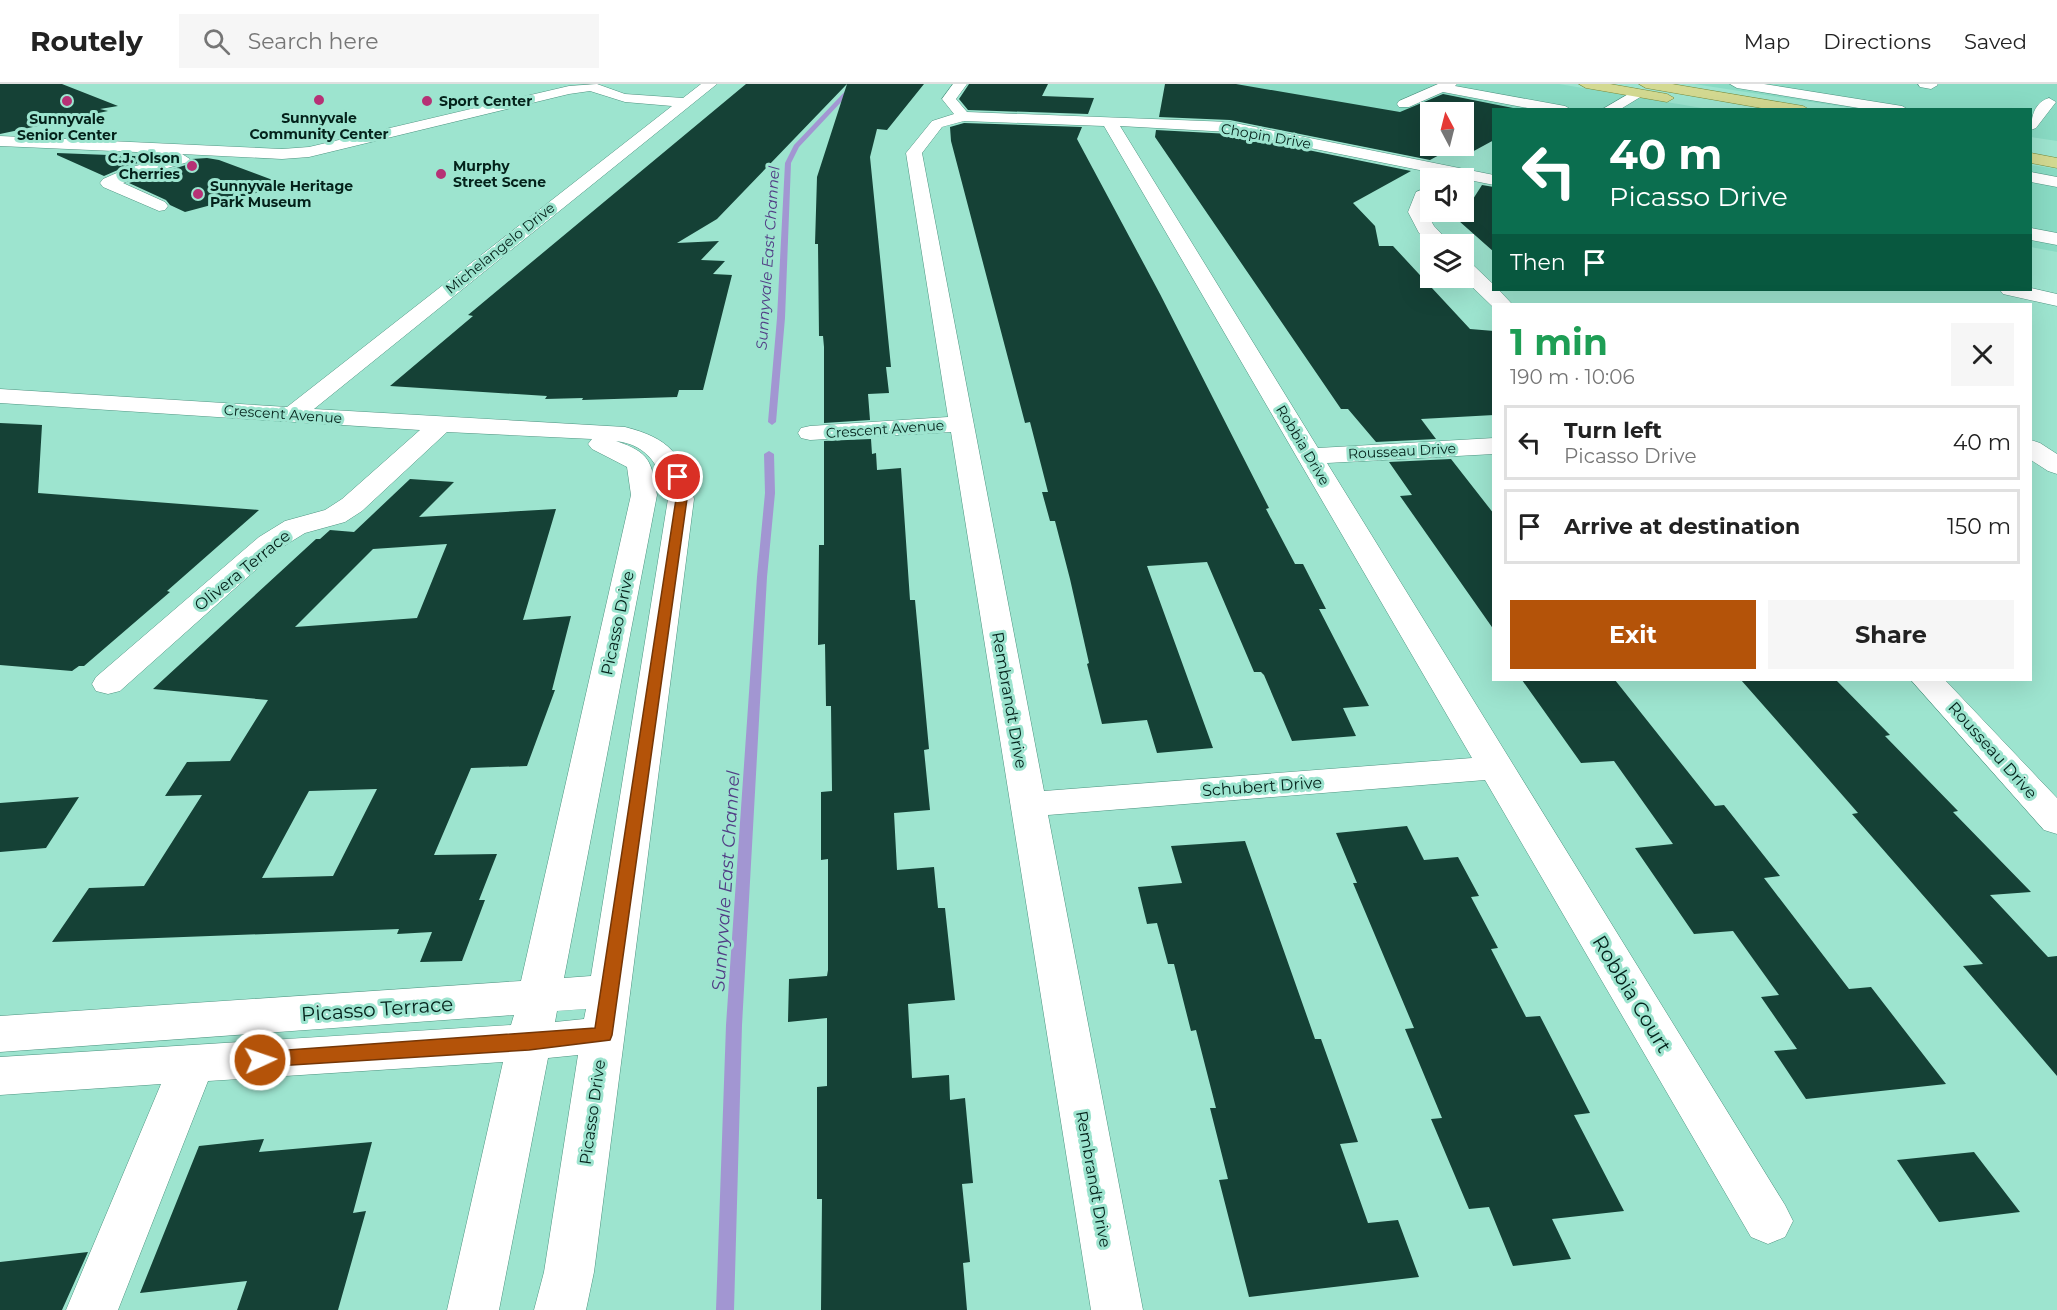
<!DOCTYPE html>
<html lang="en">
<head>
<meta charset="utf-8">
<style>
  body { margin:0; font-family:Montserrat,sans-serif; background:#f6f6f6; color:#222; height:100vh; display:flex; flex-direction:column; font-size:22px; white-space:nowrap }
  * { box-sizing:border-box; margin:0 }
  p { font-size:20px; color:#767676 }
  .icon { flex:none; width:33px; height:33px; fill:none; stroke:currentColor; stroke-width:2; stroke-linecap:round; stroke-linejoin:round }
  .map { position:relative; flex:1; overflow:hidden }
  .sheet { position:absolute; left:1492px; top:219px; width:540px; height:378px; display:flex; flex-direction:column; background:#fff; border-radius:0px; box-shadow:0 6px 24px #0002 }
  .sheet>* { flex:none }
  .top-card { position:absolute; left:1492px; top:24px; width:540px; height:183px; border-radius:0px; box-shadow:0 6px 24px #0002; background:#0b6e4f; color:#fff; overflow:hidden }
  .needle { width:39px; rotate:353deg }
  .buttons { position:absolute; left:1420px; top:18px; display:grid; gap:12px }
  .buttons a { display:grid; place-items:center; width:54px; height:54px; border-radius:0px; background:#fff; box-shadow:0 6px 24px #0002; font-size:30px }
  .pin { position:absolute; display:grid; place-items:center; width:51px; height:51px; color:#fff; margin:-26px; border:3px solid #fff; border-radius:50%; box-shadow:0 2px 6px #0007 }
  .me { position:absolute; width:66px; margin:-33px; rotate:87deg; stroke-linejoin:round; filter:drop-shadow(0 0 4px #0008) }
  .turn { display:flex; align-items:center; gap:21px; height:126px; padding:0 18px; font-size:27px }
  .turn .icon { width:78px; height:78px; stroke-width:2.5 }
  .turn b { display:block; font-size:42px; line-height:51px }
  .then { display:flex; align-items:center; height:57px; padding:0 18px; background:#0003; gap:12px; font-size:22px }
  .round { display:grid; place-items:center; flex:none; width:63px; height:63px; border-radius:0px; background:#f6f6f6 }
  .overview { display:flex; align-items:center; justify-content:space-between; height:102px; padding:0 18px }
  h1 { font-size:36px; font-weight:700; line-height:45px; color:#1e9e55 }
  .primary-button { display:flex; gap:12px; margin-top:auto; padding:12px 18px }
  .primary-button a { flex:1; height:69px; border-radius:0px; background:#b45309; color:#fff; font-size:24px; font-weight:700; line-height:69px; text-align:center }
  .primary-button a+a { background:#f6f6f6; color:#222 }
  ul { padding:0; list-style:none }
  li { display:flex; align-items:center; gap:18px; height:75px; margin:0 12px 9px; padding:0 6px; border:3px solid #e0e0e0; border-radius:0px }
  li div { flex:1 }
  li b { display:block; font-size:22px }
  li em { font-style:normal }
  header { display:flex; align-items:center; gap:36px; box-sizing:border-box; height:84px; padding:0 30px; background:#fff; border-bottom:2px solid #e0e0e0 }
  header strong { font-size:28px }
  nav { display:flex; gap:33px; margin-inline-start:auto; font-size:21px }
  .search { width:420px; height:54px; background:#f6f6f6; display:flex; align-items:center; gap:15px; box-sizing:border-box; padding:0 21px; border-radius:0px; color:#767676; font-size:22px }
  .map>svg:first-child { display:block }
</style>
</head>
<body>
<header>
<strong>Routely</strong>
<div class="search"><svg class="icon" aria-label="search" viewBox="0 0 24 24"><circle cx="10" cy="10" r="6"/><path d="M15 15l6 6"/></svg>Search here</div>
<nav><a>Map</a><a>Directions</a><a>Saved</a></nav>
</header>
<div class="map">
<svg width="2057" height="1226" viewBox="0 0 2057 1226">
  <rect width="100%" height="100%" fill="#9de4cf"/>
  <path fill="#89dbc4" d="M1200,0H1559L1708,25L1494,26V58L1464,52V28H1431V45Z
    M1694,0H2057V57L2031,53V26L1857,25Z
    M2031,81L2057,85V168L2031,163Z"/>
  <g fill="none" stroke-linecap="round" stroke-linejoin="round">
    <path fill="#a296d2" fill-rule="evenodd" d="M852,0H858L799,63L791,79L785,234L776,338L772,341L768,338L777,234L785,79L794,61Z
      M769,367L774,370L775,409L767,493L742,941L734,1226H716L726,941L757,493L765,409L764,370Z"/>
  </g>
  <path fill="#154136" fill-rule="evenodd" d="M0,0H62L118,22L100,25L108,27L0,50Z
    M746,0H847L717,135L677,159L719,157L701,176L725,177L713,190L732,191L703,306H679L677,313L582,316L583,314L545,315L547,312L390,302L473,232L468,231Z
    M847,0H924L887,46L877,45L870,73L891,283H886L889,309L868,310L870,336L824,339V263L823,252H819L818,160H815L817,93Z
    M969,0H1048L1042,12L1094,14L1088,30L968,26L959,15Z
    M1165,0H1236L1400,28L1443,10L1523,26H1494V56L1472,68L1474,51L1464,57V28H1431V62H1456L1430,76L1230,36L1159,33Z
    M964,39L1082,43L1077,55L1160,210L1269,424L1266,425L1295,480H1303L1326,525H1319L1369,622L1343,624L1356,652L1292,657L1264,591L1261,588H1254L1207,478L1147,482L1213,664L1157,669L1147,636L1102,640L1087,580L1089,579L1070,495L1055,437H1050L1042,408H1048L1030,338L1025,339L951,57L950,43Z
    M1156,46L1230,50L1411,87L1353,119L1375,142L1379,162H1393L1470,245L1494,247V331L1421,335L1436,355L1376,358L1348,325H1341L1155,53Z
    M57,69L160,73L127,82L104,92L57,71Z
    M207,74L219,76L286,101L185,128L170,121L166,116L129,99L189,80L192,75Z
    M1482,101L1494,103V168L1459,137Z
    M0,339L42,341L38,409L259,426L167,507L170,508L84,582H79L72,587L0,581Z
    M871,355L872,370L876,369L877,386L901,384L910,516H915L929,665L924,666L930,726L894,729L897,786L934,783L938,824H945L955,916L908,920L912,994L949,991L950,1016L965,1014L973,1099L962,1100L970,1178L963,1179L967,1226H821L822,1115H817V1003L827,1002V934L788,938L789,895L827,892L828,886V775L821,776V708L832,707L831,622H826L825,560L818,561L819,461H824V357Z
    M1451,375L1494,430V546L1400,412L1412,411L1389,378Z
    M410,395L454,398L419,433L556,425L523,536L571,532L552,606H555L527,682L471,684L434,771L497,770L479,816H485L462,877L420,878L432,848L397,850L399,845L52,858L89,804L144,802L202,711L165,712L187,678L230,677L268,616L153,605L316,455H320L330,446L354,448ZM447,460L417,534L295,543L373,465ZM377,705L333,792L262,794L309,707Z
    M1522,596H1615L1715,722L1724,721L1780,792L1764,794L1849,905L1871,903L1946,1000L1806,1015L1774,967L1797,965L1761,913L1779,911L1733,847L1694,850L1635,764L1673,760L1614,677L1581,679Z
    M1741,596H1836L1890,651L1885,652L1958,727L1953,728L2031,808L1990,811L2048,873L2057,872V992L1963,882L1983,880L1852,730L1858,729L1837,705Z
    M79,713L46,764L0,768V719Z
    M1407,742L1424,776L1458,773L1479,812L1471,813L1498,864L1491,865L1526,933L1540,932L1590,1029L1574,1031L1624,1127L1552,1135L1571,1175L1513,1182L1489,1123L1469,1125L1431,1035L1442,1034L1405,945L1414,944L1353,799H1357L1336,749Z
    M1245,757L1315,955H1321L1358,1058L1340,1060L1368,1139L1398,1136L1419,1193L1249,1213L1219,1096L1228,1095L1210,1024H1216L1196,946L1191,947L1174,880H1168L1157,839L1147,840L1138,803L1182,799L1171,762Z
    M264,1055L259,1068L372,1058L353,1129L366,1127L338,1226H237L247,1197L140,1209L199,1062Z
    M1974,1068L2020,1128L1939,1138L1897,1076Z
    M88,1168L62,1226H0V1178Z"/>
  <g fill="none" stroke-linecap="round" stroke-linejoin="round">
    <g stroke="#4e9481" stroke-width="1">
      <path id="minor" d="M597,0L625,10L683,14L701,0H717L314,325L625,343C669,354 684,371 694,415L594,1188L586,1226H534L544,1188L578,971L548,974L499,1226H447L503,978L208,997L118,1226H66L161,1000L0,1011V973L511,941L514,931L0,968V932L521,897L631,411L627,383L592,365L588,360L592,355L447,348L362,427L345,438L305,449L279,465L120,607L108,610L96,607L92,600L96,593L259,453L285,437L325,426L342,415L420,346L0,319V305L287,323L672,22L625,18L590,7L569,10L309,73L282,75L182,70L190,75L188,78L140,92L123,99L165,118L168,122L165,126L159,127L103,103L100,99L103,95L128,84L182,70L0,62V52L282,65L309,63L569,2ZM616,357C650,361 661,385 668,415L591,892L564,894L657,411C651,377 651,369 616,357ZM586,925L584,935L555,938L557,927Z
        M953,0H967L956,15L967,28L1230,38L1494,91V101L1230,48L1120,42L1318,364L1494,354V370L1327,379L1785,1121L1793,1137L1785,1153L1768,1160L1751,1153L1485,696L1048,731L1143,1226H1091L951,348L810,356L801,354L798,349L801,344L810,342L948,333L906,69L932,37L954,30L942,15ZM964,37L1104,42L1472,674L1044,707L922,69L942,43Z
        M1438,0H1457L1455,2L1565,22L1572,26H1538L1443,8L1409,23H1399L1397,20L1399,17Z
        M1730,0H1764L1902,22L1909,26H1871L1737,4Z
        M1918,0H1937L1938,1L1931,5L1920,3Z
        M1637,5L1644,9L1642,12L1619,26H1601Z
        M2049,14L2056,18L2036,44L2031,46C2031,32 2035,18 2049,14Z
        M2031,88L2057,93V103L2031,98Z
        M1431,102V114L1426,128L1434,142L1451,160H1432L1419,149L1408,128L1416,108Z
        M2031,144L2057,149V161L2031,156Z
        M1464,177L1471,179L1494,201V206H1499L1512,220H1494V224L1463,194Z
        M2031,204L2057,210V222L2003,210L2000,206Z
        M2031,356L2040,359L2057,370V390L2048,387L2031,376Z
        M1911,596H1945L2057,714V750L2044,746Z"/>
    </g>
    <g stroke="#788938" stroke-width="1">
      <path id="major" d="M1579,0H1610L1667,10L1674,14L1667,18L1586,4Z
        M1639,0H1672L1803,22L1810,26H1773L1646,4Z
        M2031,69L2057,74V84L2031,79Z"/>
    </g>
    <use href="#minor" fill="#fff" fill-rule="evenodd"/>
    <use href="#major" fill="#d3d991" fill-rule="evenodd"/>
  </g>
  <path fill="#b45309" stroke="#753606" stroke-width="1.5" d="M678,390L684,393L687,415L612,951L610,956L529,966L260,983L253,981L250,976L253,970L260,968L595,944L676,415L673,393Z"/>
  <g fill="#b63175" stroke="#9de4cf" stroke-width="2">
    <circle cx="319" cy="16" r="6"/>
    <circle cx="67" cy="17" r="6"/>
    <circle cx="427" cy="17" r="6"/>
    <circle cx="192" cy="82" r="6"/>
    <circle cx="441" cy="90" r="6"/>
    <circle cx="198" cy="110" r="6"/>
  </g>
  <g text-anchor="middle" stroke-width="6" stroke-linejoin="round" paint-order="stroke">
    <g font-size="14" font-weight="bold" fill="#04221b" stroke="#9de4cf" text-anchor="start">
      <text x="439" y="22">Sport Center</text>
      <text x="319" y="39" text-anchor="middle">Sunnyvale<tspan x="319" dy="16">Community Center</tspan></text>
      <text x="67" y="40" text-anchor="middle">Sunnyvale<tspan x="67" dy="16">Senior Center</tspan></text>
      <text x="180" y="79" text-anchor="end">C.J. Olson<tspan x="180" dy="16">Cherries</tspan></text>
      <text x="453" y="87">Murphy<tspan x="453" dy="16">Street Scene</tspan></text>
      <text x="210" y="107">Sunnyvale Heritage<tspan x="210" dy="16">Park Museum</tspan></text>
    </g>
    <g font-size="14" fill="#04221b" stroke="#9de4cf">
      <text transform="translate(1266 52) rotate(10)" y="5">Chopin Drive</text>
      <text transform="translate(500 164) rotate(-39)" y="5">Michelangelo Drive</text>
      <text transform="translate(283 330) rotate(4)" y="5">Crescent Avenue</text>
      <text transform="translate(885 345) rotate(-4)" y="5">Crescent Avenue</text>
      <text transform="translate(1303 361) rotate(59)" y="5">Robbia Drive</text>
      <text transform="translate(1402 367) rotate(-3)" y="5">Rousseau Drive</text>
    </g>
    <g font-size="15" font-style="italic" fill="#513c85" stroke="#9de4cf">
      <text transform="translate(768 174) rotate(-86)" y="5">Sunnyvale East Channel</text>
    </g>
    <g font-size="16" fill="#04221b" stroke="#9de4cf">
      <text transform="translate(242 486) rotate(-39)" y="6">Olivera Terrace</text>
      <text transform="translate(617 539) rotate(-78)" y="6">Picasso Drive</text>
      <text transform="translate(1010 616) rotate(80)" y="6">Rembrandt Drive</text>
      <text transform="translate(1993 666) rotate(48)" y="6">Rousseau Drive</text>
      <text transform="translate(1262 702) rotate(-4)" y="6">Schubert Drive</text>
      <text transform="translate(592 1028) rotate(-82)" y="6">Picasso Drive</text>
      <text transform="translate(1094 1095) rotate(80)" y="6">Rembrandt Drive</text>
    </g>
    <g font-size="18" font-style="italic" fill="#513c85" stroke="#9de4cf">
      <text transform="translate(726 797) rotate(-86)" y="6">Sunnyvale East Channel</text>
    </g>
    <g font-size="20" fill="#04221b" stroke="#9de4cf">
      <text transform="translate(1632 910) rotate(59)" y="7">Robbia Court</text>
      <text transform="translate(377 925) rotate(-4)" y="7">Picasso Terrace</text>
    </g>
  </g>
</svg>
<div class="buttons">
<a><svg class="needle" viewBox="-14 -14 28 28"><path d="M0-13l5 13h-10z" fill="#e53935"/><path d="M0 13l5-13h-10z" fill="#767676"/></svg></a>
<a><svg class="icon" aria-label="sound" viewBox="0 0 24 24"><path d="M4 9h4l5-4v14l-5-4H4zM17 9q2 3 0 6"/></svg></a>
<a><svg class="icon" aria-label="layers" viewBox="0 0 24 24"><path d="M12 4l9 5-9 5-9-5zM3 14l9 5 9-5"/></svg></a>
</div>
<div class="pin" style="left:678px;top:393px;background:#d93025"><svg class="icon" aria-label="arrive" viewBox="0 0 24 24"><path d="M6 21V4h12l-3 4 3 4H6"/></svg></div>
<svg class="me" style="left:260px;top:976px" viewBox="-20 -20 40 40"><circle r="17" fill="#b45309" stroke="#fff" stroke-width="3"/><path d="M0-11L8 9 0 5-8 9z" fill="#fff"/></svg>
<div class="top-card">
<div class="turn"><svg class="icon" aria-label="left" viewBox="0 0 24 24"><path d="M17 20v-9H6M10 6l-5 5 5 5"/></svg><div><b>40 m</b>Picasso Drive</div></div>
<div class="then">Then<svg class="icon" aria-label="arrive" viewBox="0 0 24 24"><path d="M6 21V4h12l-3 4 3 4H6"/></svg></div>
</div>
<section class="sheet">
<div class="overview"><div><h1>1 min</h1><p>190 m · 10:06</p></div><a class="round"><svg class="icon" aria-label="close" viewBox="0 0 24 24"><path d="M6 6l12 12M18 6L6 18"/></svg></a></div>
<ul>
<li><svg class="icon" aria-label="left" viewBox="0 0 24 24"><path d="M17 20v-9H6M10 6l-5 5 5 5"/></svg><div><b>Turn left</b><p>Picasso Drive</p></div><em>40 m</em></li>
<li><svg class="icon" aria-label="arrive" viewBox="0 0 24 24"><path d="M6 21V4h12l-3 4 3 4H6"/></svg><div><b>Arrive at destination</b></div><em>150 m</em></li>
</ul>
<div class="primary-button"><a>Exit</a><a>Share</a></div>
</section>
</div>
</body>
</html>
